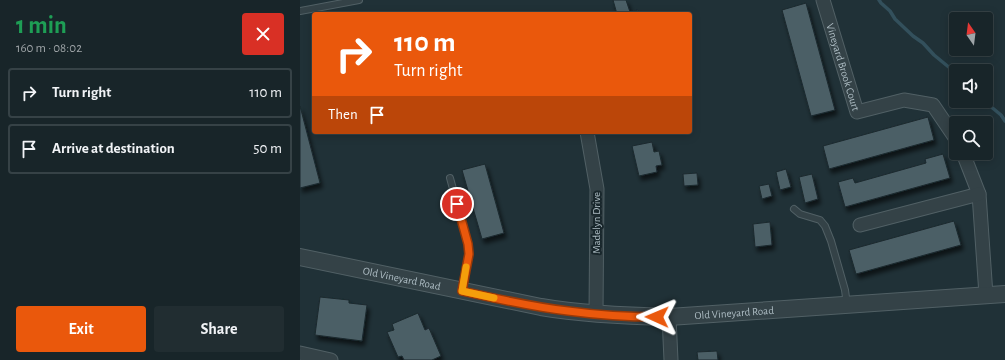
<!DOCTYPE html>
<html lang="en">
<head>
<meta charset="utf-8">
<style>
  body { margin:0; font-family:"Alegreya Sans",sans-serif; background:#212d31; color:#f1f3f6; height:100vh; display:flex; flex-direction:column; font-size:15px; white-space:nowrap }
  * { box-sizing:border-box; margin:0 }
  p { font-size:13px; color:#9fa5a8 }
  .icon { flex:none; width:22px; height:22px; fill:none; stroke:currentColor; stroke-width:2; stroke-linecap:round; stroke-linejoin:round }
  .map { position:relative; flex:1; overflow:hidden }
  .side { display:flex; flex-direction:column; background:#182529; width:300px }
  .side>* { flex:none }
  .banner { position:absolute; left:12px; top:12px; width:380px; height:122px; border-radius:4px; box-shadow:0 2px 10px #0003,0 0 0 1px #364246; background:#ea580c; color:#fff; overflow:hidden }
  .needle { width:26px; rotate:346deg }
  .controls { position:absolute; left:649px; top:12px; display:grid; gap:8px }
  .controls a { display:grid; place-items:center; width:44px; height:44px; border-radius:4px; background:#182529; box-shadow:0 2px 10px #0003,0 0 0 1px #364246; font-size:20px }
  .pin { position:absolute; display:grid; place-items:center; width:34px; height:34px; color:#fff; margin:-17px; border:2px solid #fff; border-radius:50%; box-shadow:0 1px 4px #0007 }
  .me { position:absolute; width:44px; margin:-22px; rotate:271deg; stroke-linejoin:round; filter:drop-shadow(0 0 3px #0008) }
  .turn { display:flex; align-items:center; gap:14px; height:84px; padding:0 16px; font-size:18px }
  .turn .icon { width:52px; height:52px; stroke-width:2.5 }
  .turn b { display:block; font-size:28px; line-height:34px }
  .then { display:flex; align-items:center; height:38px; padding:0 16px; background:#0003; gap:8px; font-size:15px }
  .round { display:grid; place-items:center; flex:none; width:42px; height:42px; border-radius:4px; background:#212d31 }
  .head { display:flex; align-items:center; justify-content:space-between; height:68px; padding:0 16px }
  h1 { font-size:24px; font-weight:700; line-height:30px; color:#1e9e55 }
  .primary-button { display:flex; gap:8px; margin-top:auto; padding:8px 16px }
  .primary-button a { flex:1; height:46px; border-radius:4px; background:#ea580c; color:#fff; font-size:16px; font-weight:700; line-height:46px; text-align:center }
  .primary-button a+a { background:#212d31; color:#f1f3f6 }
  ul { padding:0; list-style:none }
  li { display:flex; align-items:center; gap:12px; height:50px; margin:0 8px 6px; padding:0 8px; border:2px solid #364246; border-radius:4px }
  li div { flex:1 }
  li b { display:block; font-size:15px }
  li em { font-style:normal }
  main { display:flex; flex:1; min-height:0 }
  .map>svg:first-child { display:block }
</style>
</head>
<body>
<main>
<section class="side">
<div class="head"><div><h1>1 min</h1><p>160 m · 08:02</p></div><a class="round" style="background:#d93025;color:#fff"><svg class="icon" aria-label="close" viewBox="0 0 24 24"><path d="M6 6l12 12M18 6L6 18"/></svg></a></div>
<ul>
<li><svg class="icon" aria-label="right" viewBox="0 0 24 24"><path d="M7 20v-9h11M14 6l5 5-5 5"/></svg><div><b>Turn right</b></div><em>110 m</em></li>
<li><svg class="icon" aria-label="arrive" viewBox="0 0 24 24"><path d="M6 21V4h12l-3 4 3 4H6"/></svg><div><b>Arrive at destination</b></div><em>50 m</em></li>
</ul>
<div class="primary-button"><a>Exit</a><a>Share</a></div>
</section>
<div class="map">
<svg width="705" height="360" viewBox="0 0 705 360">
  <defs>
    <filter id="shadow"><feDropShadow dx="2.5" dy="4.5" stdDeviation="2" flood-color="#0009"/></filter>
  </defs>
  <rect width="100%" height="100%" fill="#203137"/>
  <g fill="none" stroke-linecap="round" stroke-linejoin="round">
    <path stroke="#33505c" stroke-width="3.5" d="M579,0L581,3L590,11L595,19L613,36L623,43L634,55L656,73
      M684,101L701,115L705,121"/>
  </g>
  <path fill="#4b5e66" stroke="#1b292e" filter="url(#shadow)" d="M313,0H326L330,12L338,10L339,14H317Z
    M506,3L535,110L511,116L482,10Z
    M0,106L20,183L0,188Z
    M628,117L634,140L529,169L523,146Z
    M352,142L354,152L359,151L362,165L356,166L357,172L339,176L332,146Z
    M643,154L650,178L545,207L538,182L553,178L555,183L626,163L625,159Z
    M185,164L204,233L182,239L162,170Z
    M486,169L491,187L480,190L476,172Z
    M397,173L398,185L384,186L383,174Z
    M512,174L518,199L505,203L499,177Z
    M469,184L472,196L462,199L459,186Z
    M654,221L661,245L556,274L549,250Z
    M470,222L472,245L455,247L453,224Z
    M20,297L49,300V303L67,305L62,341L15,335Z
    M118,313L125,330L129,328L141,356L132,360H104L102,356L98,357L87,332L94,330L92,324Z
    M417,351L418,360H398L397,352Z"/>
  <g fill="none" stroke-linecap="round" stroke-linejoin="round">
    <g stroke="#516065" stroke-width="8">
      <path id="service" d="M0,11L59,0
        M150,178L168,244L169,254L162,290
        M494,209L500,214L520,220L525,226L531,241L545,290L547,305"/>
    </g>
    <g stroke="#516065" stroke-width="15">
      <g id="minor">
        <path id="s1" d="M523,0L557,112L604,100L633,105L656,139"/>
        <path d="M287,132L297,189L296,314"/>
        <path d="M663,153L679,194L686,295"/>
        <path d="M560,225L679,194"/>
        <path d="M369,317L371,360"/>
        <path d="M0,353L31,360"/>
      </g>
    </g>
    <g stroke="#516065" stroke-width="18">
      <g id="tertiary">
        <path id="s2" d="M0,257L241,307C283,314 326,316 369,317L705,294"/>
      </g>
    </g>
    <use href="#service" stroke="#344247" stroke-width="6"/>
    <use href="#minor" stroke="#344247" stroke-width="13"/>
    <use href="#tertiary" stroke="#344247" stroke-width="16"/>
  </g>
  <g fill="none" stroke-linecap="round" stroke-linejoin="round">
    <g stroke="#983908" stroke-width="10">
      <path id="route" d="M157,204L168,244L169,254L162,291C197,299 233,307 268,311C298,315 327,317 357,317"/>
    </g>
    <use href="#route" stroke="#ea580c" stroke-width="7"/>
    <path stroke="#f59e0b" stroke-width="7" d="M166,267L162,291L194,298"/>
  </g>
  <g text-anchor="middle" stroke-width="4" stroke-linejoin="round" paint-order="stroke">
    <g font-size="11" fill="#aebdc4" stroke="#19272c">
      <text dy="4" stroke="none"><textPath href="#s1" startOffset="70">Vineyard Brook Court</textPath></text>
      <text transform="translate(296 223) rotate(-90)" y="4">Madelyn Drive</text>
      <text dy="4" stroke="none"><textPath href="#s2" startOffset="104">Old Vineyard Road</textPath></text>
      <text dy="4" stroke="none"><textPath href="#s2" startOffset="440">Old Vineyard Road</textPath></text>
    </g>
  </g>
</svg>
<div class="controls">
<a><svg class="needle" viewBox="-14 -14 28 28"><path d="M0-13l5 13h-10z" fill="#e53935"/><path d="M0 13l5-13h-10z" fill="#9fa5a8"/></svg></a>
<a><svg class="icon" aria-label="sound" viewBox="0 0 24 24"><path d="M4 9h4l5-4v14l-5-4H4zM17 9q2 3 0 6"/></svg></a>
<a><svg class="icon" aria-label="search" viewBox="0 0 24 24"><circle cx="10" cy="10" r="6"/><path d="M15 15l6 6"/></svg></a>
</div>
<div class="pin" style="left:157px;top:204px;background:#d93025"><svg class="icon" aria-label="arrive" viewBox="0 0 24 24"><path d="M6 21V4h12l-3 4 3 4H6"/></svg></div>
<svg class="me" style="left:357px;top:317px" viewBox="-20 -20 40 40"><path d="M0-17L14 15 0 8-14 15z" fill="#ea580c" stroke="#fff" stroke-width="4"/></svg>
<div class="banner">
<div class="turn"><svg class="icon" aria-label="right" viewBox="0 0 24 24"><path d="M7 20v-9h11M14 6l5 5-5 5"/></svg><div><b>110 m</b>Turn right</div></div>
<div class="then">Then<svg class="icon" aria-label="arrive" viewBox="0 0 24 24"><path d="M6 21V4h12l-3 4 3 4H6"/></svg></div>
</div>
</div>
</main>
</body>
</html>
